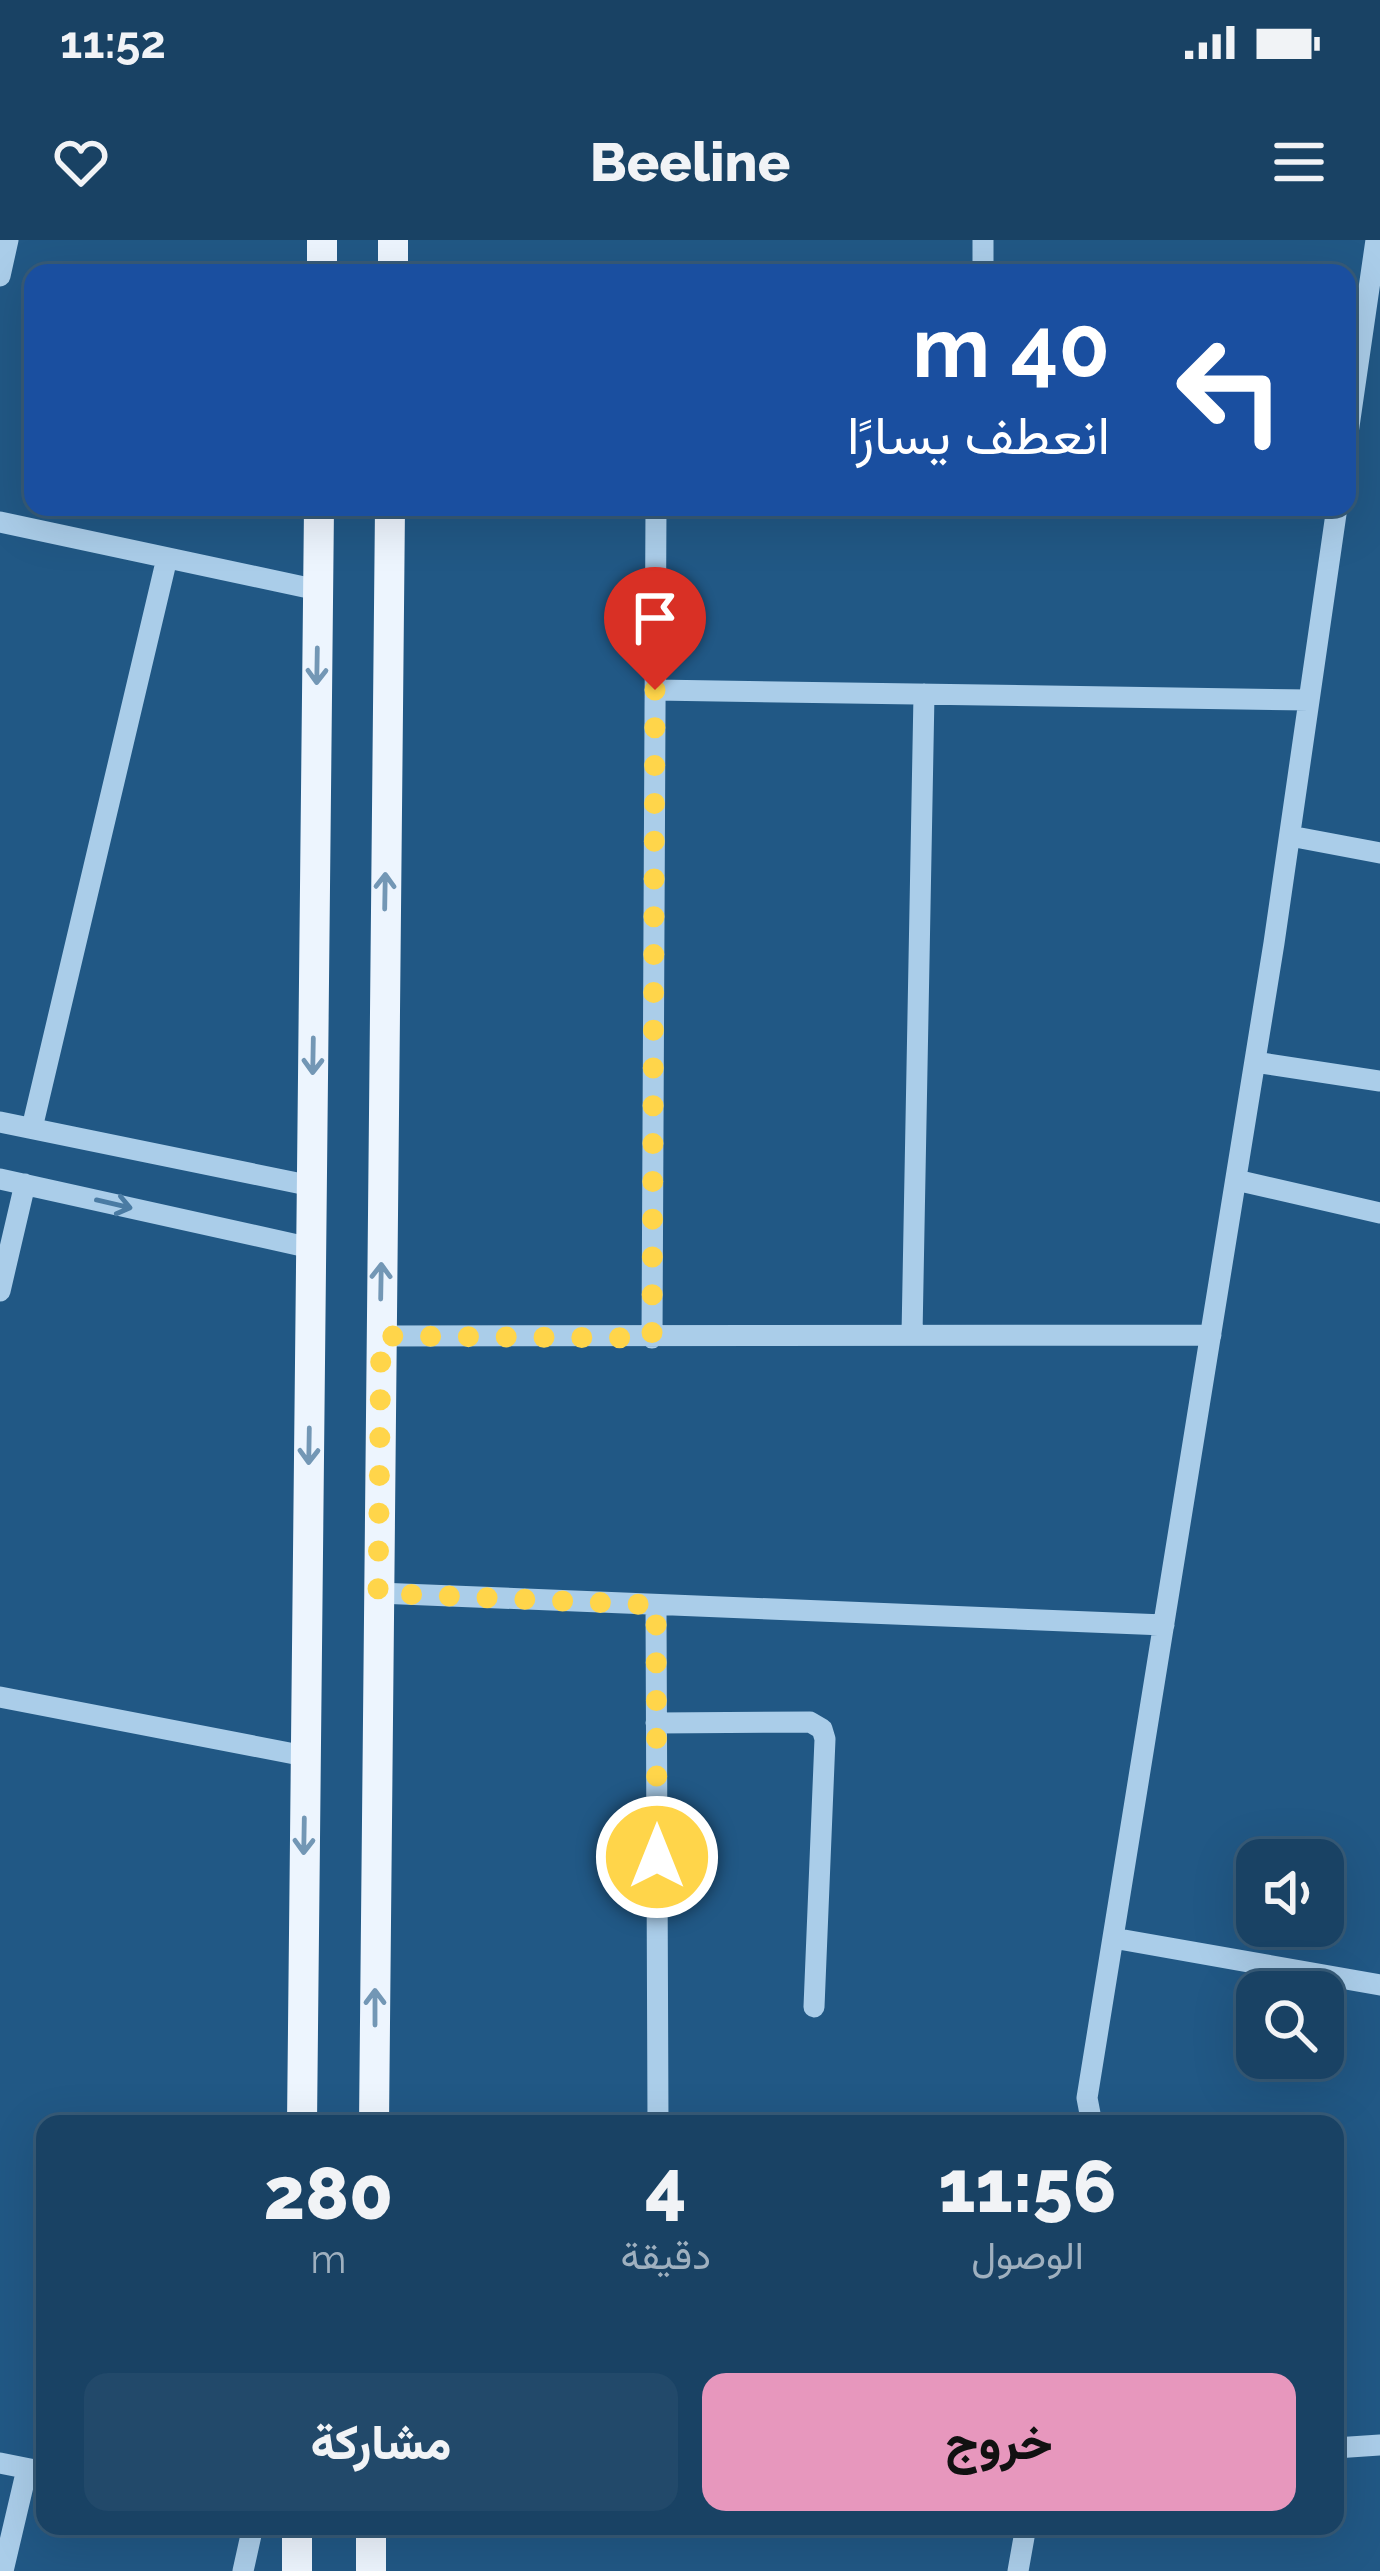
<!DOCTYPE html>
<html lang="ar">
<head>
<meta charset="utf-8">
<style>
  body { margin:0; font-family:Raleway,Vazirmatn,sans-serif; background:#22496a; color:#f1f3f6; direction:rtl; height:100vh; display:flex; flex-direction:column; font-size:45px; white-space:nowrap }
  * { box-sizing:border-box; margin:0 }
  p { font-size:39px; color:#9fb0bf }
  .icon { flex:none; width:66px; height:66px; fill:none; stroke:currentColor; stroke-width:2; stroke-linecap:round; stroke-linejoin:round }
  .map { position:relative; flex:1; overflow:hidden; direction:ltr }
  .panel { position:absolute; left:36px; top:1875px; width:1308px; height:420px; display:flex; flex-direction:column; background:#194264; border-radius:24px; box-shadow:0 12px 48px #0002,0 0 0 3px #375b78; direction:rtl }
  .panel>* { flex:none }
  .guide { position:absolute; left:24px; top:24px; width:1332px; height:252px; border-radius:24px; box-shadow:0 12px 48px #0002,0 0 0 3px #375b78; direction:rtl; background:#1a4fa0; color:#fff; overflow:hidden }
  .controls { position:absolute; left:1236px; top:1599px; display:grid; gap:24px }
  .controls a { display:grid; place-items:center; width:108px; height:108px; border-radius:24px; background:#194264; box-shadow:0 12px 48px #0002,0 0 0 3px #375b78; font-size:60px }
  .pin { position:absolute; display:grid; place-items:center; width:102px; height:102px; color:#fff; margin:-123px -51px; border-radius:50% 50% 50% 0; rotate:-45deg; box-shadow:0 0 12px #0007 }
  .pin .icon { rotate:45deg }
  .me { position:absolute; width:132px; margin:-66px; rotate:0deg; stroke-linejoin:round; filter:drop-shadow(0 0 9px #0008) }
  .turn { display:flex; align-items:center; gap:42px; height:252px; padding:0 48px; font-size:54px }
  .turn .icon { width:156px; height:156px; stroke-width:2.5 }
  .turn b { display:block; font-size:84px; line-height:102px }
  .eta { display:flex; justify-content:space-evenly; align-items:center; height:204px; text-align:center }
  .eta b { font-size:72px; font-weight:800; line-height:84px }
  .button { display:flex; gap:24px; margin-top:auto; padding:24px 48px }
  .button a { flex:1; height:138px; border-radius:24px; background:#e797bd; color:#111; font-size:48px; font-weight:800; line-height:138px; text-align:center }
  .button a+a { background:#22496a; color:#f1f3f6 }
  .status { display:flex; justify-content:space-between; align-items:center; height:84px; padding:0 60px; background:#194264; direction:ltr }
  .status svg { height:33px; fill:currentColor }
  header { display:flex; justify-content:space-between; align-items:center; height:156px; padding:0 48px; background:#194264; font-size:54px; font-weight:800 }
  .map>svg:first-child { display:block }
</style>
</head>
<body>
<div class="status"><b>11:52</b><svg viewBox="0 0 49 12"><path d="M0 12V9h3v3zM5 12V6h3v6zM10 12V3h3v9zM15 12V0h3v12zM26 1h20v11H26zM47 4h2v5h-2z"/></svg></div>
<header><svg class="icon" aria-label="menu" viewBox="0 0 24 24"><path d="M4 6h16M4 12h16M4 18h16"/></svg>Beeline<svg class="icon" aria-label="heart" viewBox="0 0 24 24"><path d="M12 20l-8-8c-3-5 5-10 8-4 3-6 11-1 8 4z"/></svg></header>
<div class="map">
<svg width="1380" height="2331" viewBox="0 0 1380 2331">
  <rect width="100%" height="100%" fill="#215885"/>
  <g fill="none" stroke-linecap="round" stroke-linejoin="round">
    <path stroke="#aacde9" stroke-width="21" d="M983,33V0
      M0,36L8,0
      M1347,200L1376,0
      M0,282L318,350
      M655,450L1309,460
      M1290,596L1380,613
      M1255,822L1380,841
      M0,882L312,946
      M32,888L167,318
      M0,939L311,1008
      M1236,940L1380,973
      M0,1051L25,944
      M912,1095L924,454
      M381,1096L1211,1095
      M652,1098L656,267
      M378,1353L1164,1385
      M656,1365L658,1884
      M0,1457L305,1516
      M656,1483L810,1482L822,1489L825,1499L814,1767
      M1113,1698L1380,1745
      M1092,1884L1087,1858L1274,703L1337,267
      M1335,2208L1380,2205
      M0,2223L45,2232
      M3,2331L27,2229
      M243,2331L253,2286
      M1018,2331L1026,2286"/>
    <path stroke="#edf5fe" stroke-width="30" d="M322,33V0
      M393,33V0
      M302,1884L319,267
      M374,1884L390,267
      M297,2331V2286
      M371,2331V2286"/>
  </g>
  <defs><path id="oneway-shaft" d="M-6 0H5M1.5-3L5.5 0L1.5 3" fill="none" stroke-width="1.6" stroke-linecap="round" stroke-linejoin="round" transform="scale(3)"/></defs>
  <g stroke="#7397b5">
    <use href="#oneway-shaft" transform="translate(317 426) rotate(91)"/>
    <use href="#oneway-shaft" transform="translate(385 651) rotate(-89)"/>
    <use href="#oneway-shaft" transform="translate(313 816) rotate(91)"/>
    <use href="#oneway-shaft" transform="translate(381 1041) rotate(-89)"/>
    <use href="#oneway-shaft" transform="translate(309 1206) rotate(91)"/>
    <use href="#oneway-shaft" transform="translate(304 1596) rotate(91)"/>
    <use href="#oneway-shaft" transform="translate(375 1767) rotate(-90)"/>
  </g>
  <use stroke="#4a7ba3" href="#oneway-shaft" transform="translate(114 964) rotate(13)"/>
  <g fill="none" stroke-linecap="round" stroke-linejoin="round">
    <path stroke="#ffd54a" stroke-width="21" stroke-dasharray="0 37.8" d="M655,450L652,1098L381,1096L378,1353L656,1365L657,1617"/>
  </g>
</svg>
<div class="controls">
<a><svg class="icon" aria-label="sound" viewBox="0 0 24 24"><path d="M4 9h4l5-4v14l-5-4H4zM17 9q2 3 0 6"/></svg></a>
<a><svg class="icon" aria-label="search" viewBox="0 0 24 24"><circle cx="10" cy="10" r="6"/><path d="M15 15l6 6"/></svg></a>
</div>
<div class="pin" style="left:655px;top:450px;background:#d93025"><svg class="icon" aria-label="arrive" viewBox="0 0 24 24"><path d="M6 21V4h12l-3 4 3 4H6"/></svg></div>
<svg class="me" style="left:657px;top:1617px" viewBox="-20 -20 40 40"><circle r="17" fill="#ffd54a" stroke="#fff" stroke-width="3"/><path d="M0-11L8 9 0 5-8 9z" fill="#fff"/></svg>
<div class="guide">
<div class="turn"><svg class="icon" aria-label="left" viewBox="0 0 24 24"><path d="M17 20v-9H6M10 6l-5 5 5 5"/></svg><div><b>40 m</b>انعطف يسارًا</div></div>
</div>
<section class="panel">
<div class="eta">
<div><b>11:56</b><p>الوصول</p></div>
<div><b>4</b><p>دقيقة</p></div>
<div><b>280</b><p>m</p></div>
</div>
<div class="button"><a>خروج</a><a>مشاركة</a></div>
</section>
</div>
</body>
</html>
